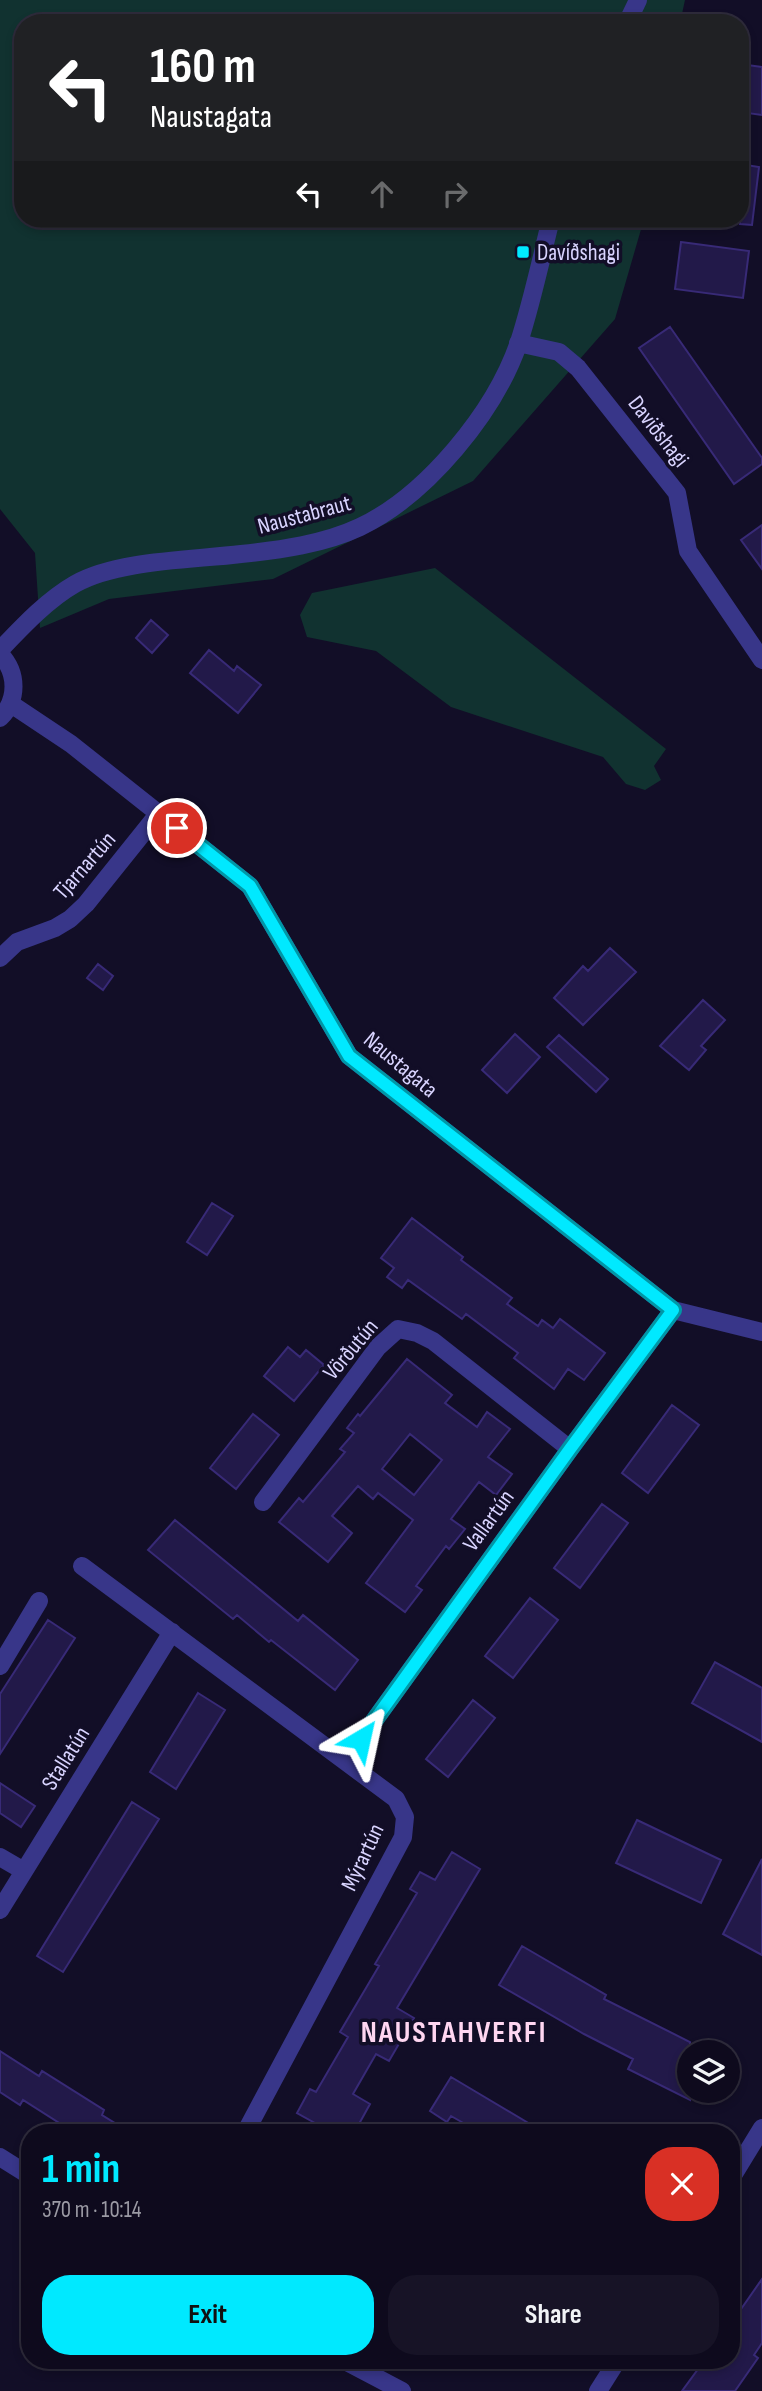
<!DOCTYPE html>
<html lang="en">
<head>
<meta charset="utf-8">
<style>
  body { margin:0; font-family:"Sofia Sans Condensed",sans-serif; background:#171326; color:#f1f3f6; height:100vh; display:flex; flex-direction:column; font-size:26px; white-space:nowrap }
  * { box-sizing:border-box; margin:0 }
  p { font-size:23px; color:#9b9aa4 }
  .icon { flex:none; width:38px; height:38px; fill:none; stroke:currentColor; stroke-width:2; stroke-linecap:round; stroke-linejoin:round }
  .map { position:relative; flex:1; overflow:hidden }
  .details { position:absolute; left:21px; top:2124px; width:719px; height:245px; display:flex; flex-direction:column; background:#0e0a1d; border-radius:28px; box-shadow:0 4px 10px #0003,0 0 0 2px #2e2b3b }
  .details>* { flex:none }
  .banner { position:absolute; left:14px; top:14px; width:735px; height:214px; border-radius:28px; box-shadow:0 4px 10px #0003,0 0 0 2px #2e2b3b; background:#202124; color:#fff; overflow:hidden }
  .tools { position:absolute; left:677px; top:2040px; display:grid; gap:14px }
  .tools a { display:grid; place-items:center; width:63px; height:63px; border-radius:50%; background:#0e0a1d; box-shadow:0 4px 10px #0003,0 0 0 2px #2e2b3b; font-size:35px }
  .pin { position:absolute; display:grid; place-items:center; width:60px; height:60px; color:#fff; margin:-30px; border:4px solid #fff; border-radius:50%; box-shadow:0 2px 7px #0007 }
  .me { position:absolute; width:77px; margin:-38px; rotate:36deg; stroke-linejoin:round; filter:drop-shadow(0 0 5px #0008) }
  .turn { display:flex; align-items:center; gap:24px; height:147px; padding:0 21px; font-size:32px }
  .turn .icon { width:91px; height:91px; stroke-width:2.5 }
  .turn b { display:block; font-size:49px; line-height:60px }
  .lanes { display:flex; align-items:center; height:66px; padding:0 21px; background:#0003; justify-content:center; gap:35px; direction:ltr }
  .lanes .off { opacity:.35 }
  .round { display:grid; place-items:center; flex:none; width:74px; height:74px; border-radius:28px; background:#171326 }
  .summary { display:flex; align-items:center; justify-content:space-between; height:119px; padding:0 21px }
  h1 { font-size:42px; font-weight:700; line-height:52px; color:#00e9ff }
  .primary-button { display:flex; gap:14px; margin-top:auto; padding:14px 21px }
  .primary-button a { flex:1; height:80px; border-radius:28px; background:#00e9ff; color:#111; font-size:28px; font-weight:700; line-height:80px; text-align:center }
  .primary-button a+a { background:#171326; color:#f1f3f6 }
  .map>svg:first-child { display:block }
</style>
</head>
<body>
<div class="map">
<svg width="762" height="2391" viewBox="0 0 762 2391">
  <rect width="100%" height="100%" fill="#120e27"/>
  <path fill="#113230" d="M0,0H685L680,23H23V219H644L615,319L473,481L273,579L109,599L40,628L35,553L0,509Z
    M435,568L666,749L654,766L661,780L645,790L626,784L603,757L451,707L376,651L307,637L300,615L312,593Z"/>
  <path fill="#221949" stroke="#382a77" stroke-width="2" fill-rule="evenodd" d="M740,64L762,67V115L740,112Z
    M740,164L759,167L752,225L740,224Z
    M681,242L749,251L743,298L675,289Z
    M670,327L762,458V464L734,484L639,348Z
    M762,525V569L741,540Z
    M151,620L168,635L152,653L136,638Z
    M209,650L234,671L237,666L261,685L238,713L190,673Z
    M610,948L636,972L583,1025L554,998L583,966L588,971Z
    M98,964L113,976L103,990L87,978Z
    M703,1000L725,1020L701,1046L706,1050L689,1070L660,1046Z
    M515,1034L540,1057L507,1093L482,1070Z
    M559,1035L608,1079L596,1092L547,1047Z
    M212,1203L233,1216L207,1255L187,1242Z
    M412,1218L463,1257L461,1260L512,1298L507,1304L538,1326L542,1320L553,1328L560,1319L605,1353L584,1380L568,1369L554,1389L514,1358L518,1353L466,1314L462,1319L408,1280L402,1288L387,1277L394,1268L381,1258Z
    M288,1347L300,1357L306,1350L324,1365L294,1401L264,1376Z
    M407,1359L452,1395L445,1403L477,1427L487,1412L510,1429L488,1457L512,1474L496,1495L479,1482L451,1519L465,1529L449,1549L446,1546L416,1586L422,1590L405,1612L366,1583L413,1520L378,1493L373,1499L358,1486L332,1516L352,1533L328,1562L279,1522L299,1498L303,1502L345,1452L340,1449L354,1433L347,1428L358,1414L360,1416ZM410,1434L442,1460L414,1495L382,1469Z
    M672,1405L699,1425L648,1493L622,1473Z
    M253,1414L279,1435L236,1489L210,1468Z
    M602,1504L628,1523L580,1588L554,1568Z
    M175,1520L298,1621L303,1615L358,1660L335,1690L271,1640L269,1642L237,1615L233,1619L148,1550Z
    M530,1598L558,1620L513,1678L485,1656Z
    M48,1620L75,1638L0,1754V1694Z
    M715,1662L762,1688V1742L692,1703Z
    M198,1693L225,1710L176,1789L150,1772Z
    M473,1700L495,1718L448,1777L426,1759Z
    M0,1783L35,1806L21,1827L0,1813Z
    M132,1802L159,1819L63,1972L37,1956Z
    M637,1820L721,1860L701,1903L616,1863Z
    M452,1852L480,1869L397,2008L414,2018L389,2061L376,2054L353,2094L370,2104L354,2133L337,2126L333,2133L297,2113L310,2089L316,2092L348,2037L340,2032L379,1966L375,1964L417,1893L410,1889L420,1872L435,1880Z
    M762,1859V1955L723,1934Z
    M522,1946L606,1995L604,1999L690,2042V2100L628,2069L633,2059L584,2034L499,1985Z
    M0,2051L39,2076L42,2071L104,2110L102,2115L131,2133H75L23,2100L20,2105L0,2092Z
    M451,2077L545,2133H481L451,2116L447,2122L430,2111Z
    M762,2279V2343L754,2355L758,2358L735,2391H682L704,2361H732V2322Z"/>
  <g fill="none" stroke-linecap="round" stroke-linejoin="round">
    <path stroke="#383689" stroke-width="18" d="M627,23L638,0
      M518,343L559,352L578,368L677,493L688,551L762,660
      M0,650C22,627 47,600 75,584C117,560 193,560 241,554C280,550 324,544 360,527C427,495 495,412 519,342C532,302 541,259 551,219
      M0,654C18,673 18,700 0,718
      M11,704L71,744L250,886L349,1056L673,1310L762,1332
      M0,958L17,942L55,928L70,919L86,904L159,813
      M263,1502L378,1347L398,1329L417,1333L433,1341L570,1449
      M82,1566L396,1799L405,1817L403,1837L245,2133
      M0,1666L39,1601
      M345,1761L570,1449L673,1310
      M0,1857L24,1871
      M0,1910L172,1632
      M0,2157L30,2176
      M732,2177L762,2128
      M345,2361L402,2391
      M598,2391L617,2361"/>
  </g>
  <g fill="none" stroke-linecap="round" stroke-linejoin="round">
    <g stroke="#0097a6" stroke-width="18">
      <path id="route" d="M177,828L250,886L349,1056L673,1310L570,1449L361,1739"/>
    </g>
    <use href="#route" stroke="#00e9ff" stroke-width="12"/>
  </g>
  <rect fill="#00e9ff" stroke="#120e27" stroke-width="2.5" x="516" y="245" width="14" height="14" rx="3.5"/>
  <g text-anchor="middle" stroke-width="7" stroke-linejoin="round" paint-order="stroke">
    <g font-size="23" fill="#d9d4ff" stroke="#120e27" text-anchor="start">
      <text x="537" y="260">Davíðshagi</text>
    </g>
    <g font-size="23" fill="#d9d4ff" stroke="#120e27">
      <text transform="translate(659 431) rotate(52)" y="8">Daviðshagi</text>
      <text transform="translate(304 514) rotate(-15)" y="8">Naustabraut</text>
      <text transform="translate(84 865) rotate(-49)" y="8">Tjarnartún</text>
      <text transform="translate(401 1064) rotate(40)" y="8">Naustagata</text>
      <text transform="translate(350 1349) rotate(-50)" y="8">Vörðutún</text>
      <text transform="translate(488 1520) rotate(-54)" y="8">Vallartún</text>
      <text transform="translate(65 1758) rotate(-58)" y="8">Stallatún</text>
      <text transform="translate(362 1857) rotate(-65)" y="8">Mýrartún</text>
    </g>
    <g font-size="30" font-weight="bold" letter-spacing="2" fill="#ffd6f1" stroke="#120e27">
      <text x="454" y="2042">NAUSTAHVERFI</text>
    </g>
  </g>
</svg>
<div class="tools">
<a><svg class="icon" aria-label="layers" viewBox="0 0 24 24"><path d="M12 4l9 5-9 5-9-5zM3 14l9 5 9-5"/></svg></a>
</div>
<div class="pin" style="left:177px;top:828px;background:#d93025"><svg class="icon" aria-label="arrive" viewBox="0 0 24 24"><path d="M6 21V4h12l-3 4 3 4H6"/></svg></div>
<svg class="me" style="left:361px;top:1739px" viewBox="-20 -20 40 40"><path d="M0-17L14 15 0 8-14 15z" fill="#00e9ff" stroke="#fff" stroke-width="4"/></svg>
<div class="banner">
<div class="turn"><svg class="icon" aria-label="left" viewBox="0 0 24 24"><path d="M17 20v-9H6M10 6l-5 5 5 5"/></svg><div><b>160 m</b>Naustagata</div></div>
<div class="lanes"><svg class="icon" aria-label="left" viewBox="0 0 24 24"><path d="M17 20v-9H6M10 6l-5 5 5 5"/></svg><svg class="icon off" aria-label="ahead" viewBox="0 0 24 24"><path d="M12 20V5M6 11l6-6 6 6"/></svg><svg class="icon off" aria-label="right" viewBox="0 0 24 24"><path d="M7 20v-9h11M14 6l5 5-5 5"/></svg></div>
</div>
<section class="details">
<div class="summary"><div><h1>1 min</h1><p>370 m · 10:14</p></div><a class="round" style="background:#d93025;color:#fff"><svg class="icon" aria-label="close" viewBox="0 0 24 24"><path d="M6 6l12 12M18 6L6 18"/></svg></a></div>
<div class="primary-button"><a>Exit</a><a>Share</a></div>
</section>
</div>
</body>
</html>
